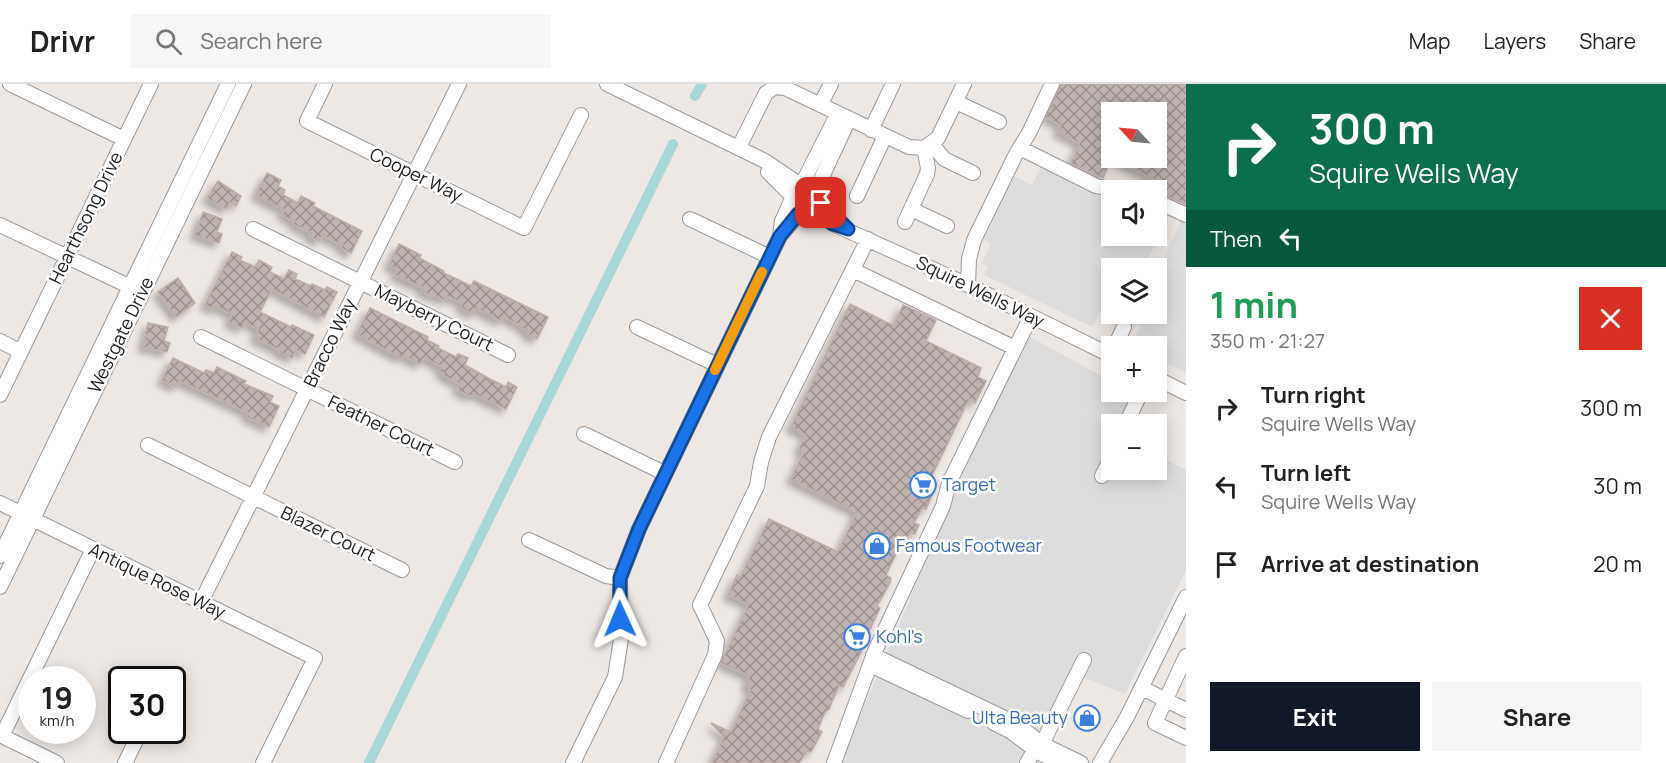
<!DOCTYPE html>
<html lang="en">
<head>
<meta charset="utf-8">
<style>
  body { margin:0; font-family:Manrope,sans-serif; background:#f6f6f6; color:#222; height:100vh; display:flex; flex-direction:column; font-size:22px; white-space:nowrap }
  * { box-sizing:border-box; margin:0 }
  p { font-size:20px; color:#767676 }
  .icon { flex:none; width:33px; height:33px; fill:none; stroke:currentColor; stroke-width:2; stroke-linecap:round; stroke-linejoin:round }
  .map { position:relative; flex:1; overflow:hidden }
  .details { display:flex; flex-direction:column; background:#fff; width:480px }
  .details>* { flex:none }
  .top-card { background:#0b6e4f; color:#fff; overflow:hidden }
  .needle { width:39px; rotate:296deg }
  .tools { position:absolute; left:1101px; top:18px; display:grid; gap:12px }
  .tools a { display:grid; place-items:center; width:66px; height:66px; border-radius:0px; background:#fff; box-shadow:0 3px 15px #0003; font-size:30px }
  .speed { position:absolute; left:18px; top:582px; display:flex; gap:12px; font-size:30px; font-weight:700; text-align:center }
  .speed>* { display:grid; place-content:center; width:78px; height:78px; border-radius:50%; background:#fff; box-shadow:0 3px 15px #0003; line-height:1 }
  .speed small { font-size:15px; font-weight:400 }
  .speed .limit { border:3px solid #111; border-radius:9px; background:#fff; color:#111 }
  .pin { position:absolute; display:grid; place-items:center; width:51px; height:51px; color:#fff; margin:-26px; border-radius:12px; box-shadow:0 3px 9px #0006 }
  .me { position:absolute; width:66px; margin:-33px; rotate:359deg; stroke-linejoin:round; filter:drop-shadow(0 0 4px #0008) }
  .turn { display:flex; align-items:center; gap:21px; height:126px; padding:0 24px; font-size:27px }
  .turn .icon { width:78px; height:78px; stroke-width:2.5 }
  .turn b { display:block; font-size:42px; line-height:51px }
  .then { display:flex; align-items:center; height:57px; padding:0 24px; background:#0003; gap:12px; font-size:22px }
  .round { display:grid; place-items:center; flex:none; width:63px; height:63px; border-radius:0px; background:#f6f6f6 }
  .summary { display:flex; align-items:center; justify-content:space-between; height:102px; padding:0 24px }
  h1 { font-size:36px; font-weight:700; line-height:45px; color:#1e9e55 }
  .action { display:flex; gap:12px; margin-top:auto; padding:12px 24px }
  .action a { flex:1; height:69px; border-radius:0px; background:#111827; color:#fff; font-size:24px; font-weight:700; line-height:69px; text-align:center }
  .action a+a { background:#f6f6f6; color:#222 }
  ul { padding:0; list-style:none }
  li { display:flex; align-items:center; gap:18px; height:78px; padding:0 24px }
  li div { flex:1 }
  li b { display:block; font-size:22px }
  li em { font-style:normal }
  header { display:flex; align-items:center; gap:36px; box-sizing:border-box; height:84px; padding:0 30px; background:#fff; border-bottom:2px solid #e0e0e0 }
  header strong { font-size:28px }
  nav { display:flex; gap:33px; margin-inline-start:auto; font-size:21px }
  .search { width:420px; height:54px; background:#f6f6f6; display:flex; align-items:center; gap:15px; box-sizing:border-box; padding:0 21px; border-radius:0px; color:#767676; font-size:22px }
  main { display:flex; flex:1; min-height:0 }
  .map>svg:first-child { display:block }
</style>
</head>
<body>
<header>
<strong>Drivr</strong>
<div class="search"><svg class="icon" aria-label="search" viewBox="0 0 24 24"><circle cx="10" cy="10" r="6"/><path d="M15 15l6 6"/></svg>Search here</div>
<nav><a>Map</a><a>Layers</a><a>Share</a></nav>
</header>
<main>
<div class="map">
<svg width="1186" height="679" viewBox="0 0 1186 679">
  <defs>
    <pattern id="building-cross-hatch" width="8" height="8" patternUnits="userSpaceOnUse" patternTransform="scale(1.5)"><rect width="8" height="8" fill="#beb3b1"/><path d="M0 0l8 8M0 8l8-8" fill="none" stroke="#9a918f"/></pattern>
    <filter id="shadow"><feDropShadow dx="-5" dy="5" stdDeviation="3" flood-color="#0004"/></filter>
  </defs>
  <rect width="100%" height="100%" fill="#eee8e4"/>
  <path fill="#ddd" d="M1041,83L1100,112L1111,113L1112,152H1156L1157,125L1169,132L1143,184H1112L1111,228L1102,223L1092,243L984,191L988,183L982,179L991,160L984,156L1014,92L1032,101Z
    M1181,137L1186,140V289L1157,275L1156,262H1131L1141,242L1133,238L1136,230H1156L1157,188Z
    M1023,249L1111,297L1112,308H1131L1139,312L1132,340H1112V386H1156L1157,371L1186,386V486L1125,610L1083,593L1039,679H840Z"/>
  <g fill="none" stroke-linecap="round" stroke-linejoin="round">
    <path stroke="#a8d7d7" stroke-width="10" d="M695,12L702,0
      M369,679L673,60"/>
  </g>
  <path fill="url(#building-cross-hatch)" stroke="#beaca8" stroke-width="1.5" fill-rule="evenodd" filter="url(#shadow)" d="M1061,0H1186V121L1158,107L1162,99L1112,74L1103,94L1071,79L1080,59L1058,48L1061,41L1046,33ZM1112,28H1156V74H1112Z
    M267,89L281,96L278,102L285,106L283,111L298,119L301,112L315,119L313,122L362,147L351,169L341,164L343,161L322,151L319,157L309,152L311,149L293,140L295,137L282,131L285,126L256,111Z
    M218,97L241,112L236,122L230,118L226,125L207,114Z
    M203,128L222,135L217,148L222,150L219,159L195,151Z
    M399,160L421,171L419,174L444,187V189L471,202L474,197L548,233L537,255L527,250L528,247L521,243L522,242L503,232L501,237L476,224L474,230L461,224L463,219L447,212L444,216L433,210L432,212L422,207L424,204L395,191L398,186L389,181Z
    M232,168L242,173L240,176L255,183L259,176L272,183L270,188L284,195L289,186L297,190L295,195L311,202L312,200L325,206L327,203L337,208L324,233L272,205L260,228L291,243L292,241L314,251L305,270L296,266L292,274L279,268L280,266L255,254L259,245L245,238L242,244L229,238L233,230L215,222L214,225L205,221Z
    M178,194L195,219L176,233L158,208Z
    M850,220L894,242L903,221L936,236L926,257L981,284L978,293L986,297L975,319L969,315L930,396L937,400L926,425L922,424L914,439L919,441L915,450L910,448L908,453L905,451L886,491L891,494L890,499L877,522L880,524L867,552L869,553L843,603L839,601L829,625L825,628L818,645L822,648L811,668L807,667L799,679H712L724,653L711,639L731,648L751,606L746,601L750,592L721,579L749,520L728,511L737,491L740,494L769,435L838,468L857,428L791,395L804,368L799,365L806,351L791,343Z
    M370,224L428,253L427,256L439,262L438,264L456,273L458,270L468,274L465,281L490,295L506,303L508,298L517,303L506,325L473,309L471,312L457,306L460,300L443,291L444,289L440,287L442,283L424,273L420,280L403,271L401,274L357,250Z
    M148,239L168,243L164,257L170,259L167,268L143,263Z
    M173,274L204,289L206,286L214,289L217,283L246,297L244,300L273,312L270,318L279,322L269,343L247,333L249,329L187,300L179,297L176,303L162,296Z"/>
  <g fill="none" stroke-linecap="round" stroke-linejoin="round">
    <g stroke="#9a9a9a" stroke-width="16">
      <path id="minor" d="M10,0L124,55
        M325,0L307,37L524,144L581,31
        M607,0L765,77L799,100
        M956,18L999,38
        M820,21L831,0
        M871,46L893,0
        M932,60L944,75L973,89
        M739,63L766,9L775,3L785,4L909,63L924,64L938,54L964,0
        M1020,64L1096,102L1115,106
        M768,88L791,111
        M802,100L838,29
        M1125,106H1131
        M815,108L849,35
        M816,111L821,119L840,137
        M857,112L885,52
        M1156,117L1186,131
        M808,124L833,140L968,201L1112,272
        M911,125L947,142
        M690,135L770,173
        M905,138L927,90L928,84L924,64
        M0,141L137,206
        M253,145L508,271
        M780,152L803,125
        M853,186L1015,264
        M968,201L969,175L974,156L1016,70L1029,49L1052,0
        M637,243L717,281
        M201,253L455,378
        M0,257L21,268
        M1115,262L1124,243
        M1156,294L1186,309
        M0,311L151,0
        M1126,340L1141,308
        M584,350L664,389
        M148,361L402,486
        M1102,392L1112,372
        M0,419L315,574L263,679
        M529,456L606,492L620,494
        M0,472L228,0
        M0,503L244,0
        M201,518L459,0
        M873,571L1017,640L1042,660L1081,679
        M1186,572L1155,639L1186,654
        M870,581L968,627
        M1142,604L1186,626
        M994,639L1010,647L1038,668L1059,679
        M57,679L2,652L93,465
        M125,679L141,646
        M573,679L615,593L621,555L620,494L639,445L780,152L782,137L791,117
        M666,679L715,571L717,557L700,521L757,402L761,378L769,353L868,155
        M834,679L875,567L943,422L949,399L1031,232
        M1027,679L1034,666L1042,660L1084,576
        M1100,679L1127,633L1186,513"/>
    </g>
    <use href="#minor" stroke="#fff" stroke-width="14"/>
  </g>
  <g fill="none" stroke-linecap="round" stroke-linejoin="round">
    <g stroke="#114b97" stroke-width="15">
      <path id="route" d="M620,535V494L639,445L780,152L798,130L808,124L833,140L848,145L821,119"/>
    </g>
    <use href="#route" stroke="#1a73e8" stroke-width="10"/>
    <path stroke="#f59e0b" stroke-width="10" d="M715,286L762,188"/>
  </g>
  <defs>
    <g id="supermarket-ring" transform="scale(1.35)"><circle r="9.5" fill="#fff" stroke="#3f7fe0" stroke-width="1.5"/><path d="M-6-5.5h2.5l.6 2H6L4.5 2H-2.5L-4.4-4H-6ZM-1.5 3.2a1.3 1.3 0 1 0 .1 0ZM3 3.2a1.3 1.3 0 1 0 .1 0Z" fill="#3f7fe0"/></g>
    <g id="shop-ring" transform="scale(1.35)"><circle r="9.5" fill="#fff" stroke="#3f7fe0" stroke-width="1.5"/><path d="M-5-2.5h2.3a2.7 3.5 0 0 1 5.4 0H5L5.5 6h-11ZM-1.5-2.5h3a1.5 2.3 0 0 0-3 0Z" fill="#3f7fe0"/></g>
  </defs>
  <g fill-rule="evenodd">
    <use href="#supermarket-ring" x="923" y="401"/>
    <use href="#shop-ring" x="877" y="462"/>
    <use href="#supermarket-ring" x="857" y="553"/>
    <use href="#shop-ring" x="1087" y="634"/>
  </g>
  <g text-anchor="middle" stroke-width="5" stroke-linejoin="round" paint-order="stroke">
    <g font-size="18" fill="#1d1d1d" stroke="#fff">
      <text transform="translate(416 91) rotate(26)" y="6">Cooper Way</text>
      <text transform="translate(86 134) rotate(-64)" y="6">Hearthsong Drive</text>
      <text transform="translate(980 208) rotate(26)" y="6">Squire Wells Way</text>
      <text transform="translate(434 234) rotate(26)" y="6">Mayberry Court</text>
      <text transform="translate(121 251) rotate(-64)" y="6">Westgate Drive</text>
      <text transform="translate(330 259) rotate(-64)" y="6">Bracco Way</text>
      <text transform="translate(381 342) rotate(26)" y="6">Feather Court</text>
      <text transform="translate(328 450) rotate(26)" y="6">Blazer Court</text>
      <text transform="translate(157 497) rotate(26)" y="6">Antique Rose Way</text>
    </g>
    <g font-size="18" fill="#366cbe" stroke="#fff" text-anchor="start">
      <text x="942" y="407">Target</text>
      <text x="896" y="468">Famous Footwear</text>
      <text x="876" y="559">Kohl's</text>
      <text x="1068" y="640" text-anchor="end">Ulta Beauty</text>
    </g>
  </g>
</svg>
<div class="tools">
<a><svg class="needle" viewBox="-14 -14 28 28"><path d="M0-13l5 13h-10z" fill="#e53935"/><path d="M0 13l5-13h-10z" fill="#767676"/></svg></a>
<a><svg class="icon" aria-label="sound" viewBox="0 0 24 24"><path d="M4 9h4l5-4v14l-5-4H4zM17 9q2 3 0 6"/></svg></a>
<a><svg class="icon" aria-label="layers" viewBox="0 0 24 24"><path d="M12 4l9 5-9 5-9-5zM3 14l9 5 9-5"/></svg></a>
<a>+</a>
<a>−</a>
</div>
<div class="speed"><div>19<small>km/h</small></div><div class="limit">30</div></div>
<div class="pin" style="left:821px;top:119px;background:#d93025"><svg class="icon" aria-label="arrive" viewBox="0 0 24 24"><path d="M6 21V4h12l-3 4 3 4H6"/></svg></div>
<svg class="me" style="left:620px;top:535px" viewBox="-20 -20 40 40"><path d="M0-17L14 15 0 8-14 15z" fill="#1a73e8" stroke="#fff" stroke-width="4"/></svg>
</div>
<section class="details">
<div class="top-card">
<div class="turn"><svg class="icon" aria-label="right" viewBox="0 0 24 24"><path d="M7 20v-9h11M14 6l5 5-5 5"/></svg><div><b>300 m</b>Squire Wells Way</div></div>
<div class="then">Then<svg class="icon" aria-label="left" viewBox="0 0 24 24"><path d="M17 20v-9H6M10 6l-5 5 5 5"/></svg></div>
</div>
<div class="summary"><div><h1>1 min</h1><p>350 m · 21:27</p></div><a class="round" style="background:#d93025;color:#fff"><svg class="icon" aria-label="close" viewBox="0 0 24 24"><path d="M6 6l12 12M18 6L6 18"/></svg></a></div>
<ul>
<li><svg class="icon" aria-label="right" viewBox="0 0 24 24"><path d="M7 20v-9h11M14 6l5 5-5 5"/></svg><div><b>Turn right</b><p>Squire Wells Way</p></div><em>300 m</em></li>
<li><svg class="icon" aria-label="left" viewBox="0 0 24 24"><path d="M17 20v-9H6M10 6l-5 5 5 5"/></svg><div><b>Turn left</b><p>Squire Wells Way</p></div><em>30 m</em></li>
<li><svg class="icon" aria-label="arrive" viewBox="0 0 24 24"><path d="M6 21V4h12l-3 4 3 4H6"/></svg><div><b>Arrive at destination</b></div><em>20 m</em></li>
</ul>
<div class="action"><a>Exit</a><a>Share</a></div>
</section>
</main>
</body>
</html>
